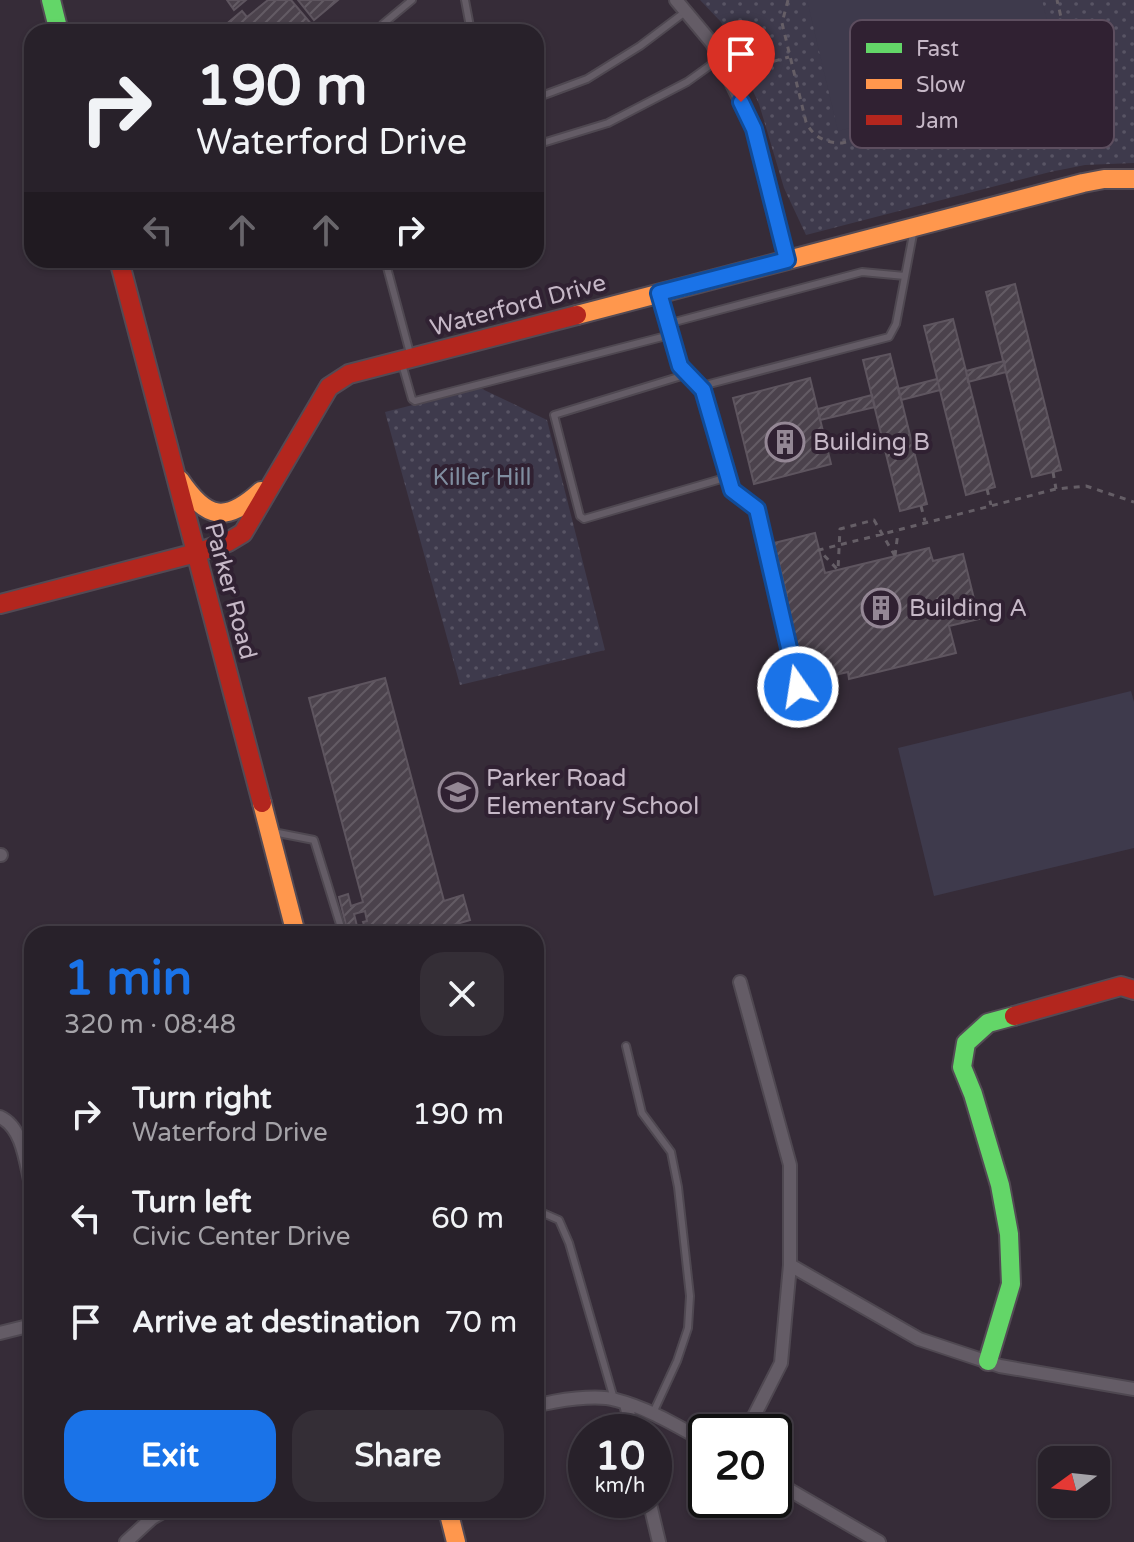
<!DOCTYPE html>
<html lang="en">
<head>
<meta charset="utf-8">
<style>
  body { margin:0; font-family:"Varela Round",sans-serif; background:#342e36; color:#f1f3f6; height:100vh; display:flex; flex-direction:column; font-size:30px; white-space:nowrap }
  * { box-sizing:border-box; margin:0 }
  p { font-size:26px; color:#a5a3a8 }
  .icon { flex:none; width:44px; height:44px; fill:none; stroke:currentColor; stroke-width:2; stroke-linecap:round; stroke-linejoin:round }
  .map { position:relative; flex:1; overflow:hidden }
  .drawer { position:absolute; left:24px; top:926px; width:520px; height:592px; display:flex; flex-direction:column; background:#28212a; border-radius:24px; box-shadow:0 2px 6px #0004,0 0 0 2px #443e47 }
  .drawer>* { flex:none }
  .hud { position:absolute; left:24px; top:24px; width:520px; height:244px; border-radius:24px; box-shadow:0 2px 6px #0004,0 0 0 2px #443e47; background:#28212a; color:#f1f3f6; overflow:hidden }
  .needle { width:52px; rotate:255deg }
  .fabs { position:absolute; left:1038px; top:1446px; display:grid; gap:16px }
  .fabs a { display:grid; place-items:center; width:72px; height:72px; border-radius:16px; background:#28212a; box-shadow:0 2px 6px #0004,0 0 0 2px #443e47; font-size:40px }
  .speed { position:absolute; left:568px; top:1414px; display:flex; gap:16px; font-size:40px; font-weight:700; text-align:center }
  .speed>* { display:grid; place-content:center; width:104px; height:104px; border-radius:50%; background:#28212a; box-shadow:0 2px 6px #0004,0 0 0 2px #443e47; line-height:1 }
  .speed small { font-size:20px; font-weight:400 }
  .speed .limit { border:4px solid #111; border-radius:12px; background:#fff; color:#111 }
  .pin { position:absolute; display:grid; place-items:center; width:68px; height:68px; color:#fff; margin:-82px -34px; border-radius:50% 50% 50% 0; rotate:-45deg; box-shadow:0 0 8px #0007 }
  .pin .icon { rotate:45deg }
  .me { position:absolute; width:88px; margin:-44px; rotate:347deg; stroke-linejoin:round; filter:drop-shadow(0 0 6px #0008) }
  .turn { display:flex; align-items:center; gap:28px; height:168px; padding:0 40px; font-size:36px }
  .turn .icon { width:104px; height:104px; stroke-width:2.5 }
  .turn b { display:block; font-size:56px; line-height:68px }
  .lanes { display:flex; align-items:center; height:76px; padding:0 40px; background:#0003; justify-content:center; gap:40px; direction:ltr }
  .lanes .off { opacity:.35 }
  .round { display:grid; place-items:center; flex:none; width:84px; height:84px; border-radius:24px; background:#342e36 }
  .head { display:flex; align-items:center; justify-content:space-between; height:136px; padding:0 40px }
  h1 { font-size:48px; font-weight:800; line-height:60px; color:#1a73e8 }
  .button { display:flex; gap:16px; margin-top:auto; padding:16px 40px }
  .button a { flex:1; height:92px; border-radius:24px; background:#1a73e8; color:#fff; font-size:32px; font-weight:800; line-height:92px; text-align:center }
  .button a+a { background:#342e36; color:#f1f3f6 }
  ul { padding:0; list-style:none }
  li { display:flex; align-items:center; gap:24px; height:104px; padding:0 40px }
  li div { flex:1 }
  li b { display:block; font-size:30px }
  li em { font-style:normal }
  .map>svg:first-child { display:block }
</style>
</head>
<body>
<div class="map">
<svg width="1134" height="1542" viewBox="0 0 1134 1542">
  <defs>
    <pattern id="park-dots" width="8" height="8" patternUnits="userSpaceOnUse" patternTransform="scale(2)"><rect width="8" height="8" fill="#3e3a4c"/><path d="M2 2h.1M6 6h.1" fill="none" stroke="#585464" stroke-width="1.8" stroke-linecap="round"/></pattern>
    <pattern id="building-hatch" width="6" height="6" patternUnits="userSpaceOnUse" patternTransform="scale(2)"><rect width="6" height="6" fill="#4b424c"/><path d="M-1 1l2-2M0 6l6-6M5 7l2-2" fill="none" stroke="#635b64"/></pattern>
  </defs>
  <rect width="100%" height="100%" fill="#362c38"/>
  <path fill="url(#park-dots)" d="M700,0H1134V163L1085,165L1050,172L806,235L784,188L759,104L721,22Z
    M480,388L547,420L605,650L460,685L385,412Z"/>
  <path fill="#3e3a4c" d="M807,0H1042L1061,78L838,131Z
    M1131,691L1134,702V848L934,896L898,748Z"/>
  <path fill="url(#building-hatch)" stroke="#5e555f" stroke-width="2" d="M227,0H246L234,10Z
    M268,0H291L318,32H227L223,27L242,11L247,17Z
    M298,0H338L314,20Z
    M1015,284L1061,470L1032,477L986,292Z
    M953,319L995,487L966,495L924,326Z
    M890,354L927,504L900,511L863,360Z
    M1004,361L1006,372L968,382L966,371Z
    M810,378L831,464L754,484L733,398Z
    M937,379L940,390L901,400L898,389Z
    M872,395L875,407L820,420L818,409Z
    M815,533L825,573L929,548L933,561L963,554L979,619L949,626L956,653L849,679L848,672L804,682L783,597L787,596L774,543Z
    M385,678L444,901L463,895L470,920L450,926L452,934H367L363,922L367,921L365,911L354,914L358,930L348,933L339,897L348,894L351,906L363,902L309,698Z"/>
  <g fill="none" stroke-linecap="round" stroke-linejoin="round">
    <g stroke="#4f4851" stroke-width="10">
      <path id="lane" d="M465,0L471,32
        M379,32L383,24L412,0
        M536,98L587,79L640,46L685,12
        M536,145L608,123L687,82L719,59
        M385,260L411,357
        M659,296L680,366L703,390L732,490L757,509L798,687
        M667,324L862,272L905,276
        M402,364L412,399L415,401L670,335
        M688,374L554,415L580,516L584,519L728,477
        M698,387L889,337L896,324L914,229
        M273,832L314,840L343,934
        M626,1046L642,1113L671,1152L678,1187L690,1296L688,1328L677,1361L653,1413
        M536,1210L559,1220L569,1243L614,1399"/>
    </g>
    <g stroke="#4f4851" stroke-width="16">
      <path id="street" d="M676,0L712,43L754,129L787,260
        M0,855H1
        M740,982L790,1165V1265L781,1363L746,1432
        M0,1117C24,1128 26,1166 32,1189
        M790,1265L919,1339L1000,1366L1134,1389
        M0,1333L32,1325
        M626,1404L633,1432
        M536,1406C556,1400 597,1394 616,1400C648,1408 677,1426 706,1442
        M774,1481L879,1542
        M649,1500L659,1542
        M126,1542L152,1518L166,1510"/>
    </g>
    <g stroke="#534a54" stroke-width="22">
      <path id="fast" d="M51,0L59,32
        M988,1361L1011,1284L1009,1234L1000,1185L973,1094L962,1067L966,1043L988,1023L1014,1016"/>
    </g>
    <g stroke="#534a54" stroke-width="22">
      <path id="slow" d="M577,315L1083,183L1104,179H1134
        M180,480C207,520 226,523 261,491
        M262,803L296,934
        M448,1510L456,1542"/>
    </g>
    <g stroke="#534a54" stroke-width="22">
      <path id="jam" d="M119,260L262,803
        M0,604L196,553L228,542L243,533L329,387L349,374L577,315
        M1014,1016L1121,986L1134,990"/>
    </g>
    <path stroke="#655e66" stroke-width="3" stroke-dasharray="6 6" stroke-linecap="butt" d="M788,0L782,23L806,122C813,137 826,143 842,143L1067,91L1075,77L1057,0
      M739,71L789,57
      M1053,472L1056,489
      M987,489L991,505
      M921,506L925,521
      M895,556L874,520L840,529L838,570L819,550C846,543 872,537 898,530L1056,489L1086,486L1134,502
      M895,556L898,532"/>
    <use href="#lane" stroke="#645c66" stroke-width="6"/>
    <use href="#street" stroke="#645c66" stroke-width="12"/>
    <use href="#fast" stroke="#63d668" stroke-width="18"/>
    <use href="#slow" stroke="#ff974d" stroke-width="18"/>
    <use href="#jam" stroke="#b3261e" stroke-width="18"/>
  </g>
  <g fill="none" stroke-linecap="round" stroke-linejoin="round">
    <g stroke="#114b97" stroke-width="20">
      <path id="route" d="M741,102L754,129L787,260L659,293L680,366L703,390L732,490L757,509L798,687"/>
    </g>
    <use href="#route" stroke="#1a73e8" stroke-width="14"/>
  </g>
  <defs>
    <g id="building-ring" transform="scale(2)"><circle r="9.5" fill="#302132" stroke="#948795" stroke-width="1.5"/><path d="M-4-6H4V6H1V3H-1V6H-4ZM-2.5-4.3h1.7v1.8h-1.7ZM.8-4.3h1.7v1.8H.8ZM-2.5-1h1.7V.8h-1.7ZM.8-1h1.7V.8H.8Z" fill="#948795"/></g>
    <g id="school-ring" transform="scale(2)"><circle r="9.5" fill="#302132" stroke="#948795" stroke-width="1.5"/><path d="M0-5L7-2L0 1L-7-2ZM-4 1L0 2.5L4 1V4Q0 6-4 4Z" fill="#948795"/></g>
  </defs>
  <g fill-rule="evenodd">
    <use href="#building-ring" x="785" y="442"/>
    <use href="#building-ring" x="881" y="608"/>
    <use href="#school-ring" x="458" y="792"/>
  </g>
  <g text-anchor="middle" stroke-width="8" stroke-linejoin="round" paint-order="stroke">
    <g font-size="24" fill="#c6b8c7" stroke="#302132">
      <text transform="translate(518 305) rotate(-15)" y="8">Waterford Drive</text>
      <text transform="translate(231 591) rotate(75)" y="8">Parker Road</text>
    </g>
    <g font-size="24" fill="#c6b8c7" stroke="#302132" text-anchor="start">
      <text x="813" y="450">Building B</text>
      <text x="909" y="616">Building A</text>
      <text x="486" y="786">Parker Road<tspan x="486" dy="28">Elementary School</tspan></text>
    </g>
    <g font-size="24" fill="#808ea0" stroke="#302132">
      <text x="482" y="485">Killer Hill</text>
    </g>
  </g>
  <rect x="850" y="20" width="264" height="128" rx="12" fill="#302132" stroke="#5d4e5f" stroke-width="2"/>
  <rect x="866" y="43" width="36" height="10" fill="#63d668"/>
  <rect x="866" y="79" width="36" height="10" fill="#ff974d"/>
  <rect x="866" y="115" width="36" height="10" fill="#b3261e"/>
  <g font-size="22" fill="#c6b8c7">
    <text x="916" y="56">Fast</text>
    <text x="916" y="92">Slow</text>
    <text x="916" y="128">Jam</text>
  </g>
</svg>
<div class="fabs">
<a><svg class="needle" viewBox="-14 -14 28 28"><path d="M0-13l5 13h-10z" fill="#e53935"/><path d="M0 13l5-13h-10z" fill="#a5a3a8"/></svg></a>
</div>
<div class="speed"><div>10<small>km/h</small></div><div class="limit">20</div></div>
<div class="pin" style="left:741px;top:102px;background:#d93025"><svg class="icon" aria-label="arrive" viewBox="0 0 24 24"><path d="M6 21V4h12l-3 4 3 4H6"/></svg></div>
<svg class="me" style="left:798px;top:687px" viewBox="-20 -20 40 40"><circle r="17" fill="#1a73e8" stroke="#fff" stroke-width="3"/><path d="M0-11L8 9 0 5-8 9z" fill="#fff"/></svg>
<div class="hud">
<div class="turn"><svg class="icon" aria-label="right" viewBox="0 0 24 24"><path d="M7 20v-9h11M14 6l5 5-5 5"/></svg><div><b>190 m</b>Waterford Drive</div></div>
<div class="lanes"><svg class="icon off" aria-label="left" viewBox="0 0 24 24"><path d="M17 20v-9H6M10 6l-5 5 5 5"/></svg><svg class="icon off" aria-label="ahead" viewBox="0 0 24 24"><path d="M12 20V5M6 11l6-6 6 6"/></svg><svg class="icon off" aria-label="ahead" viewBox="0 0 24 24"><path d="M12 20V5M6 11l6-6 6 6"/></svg><svg class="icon" aria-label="right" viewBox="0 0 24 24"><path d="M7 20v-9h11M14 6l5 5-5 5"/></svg></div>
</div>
<section class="drawer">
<div class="head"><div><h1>1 min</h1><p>320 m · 08:48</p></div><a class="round"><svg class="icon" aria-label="close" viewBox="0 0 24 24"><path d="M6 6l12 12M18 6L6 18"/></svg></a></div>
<ul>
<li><svg class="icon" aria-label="right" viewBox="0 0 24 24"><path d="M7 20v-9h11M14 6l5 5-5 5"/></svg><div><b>Turn right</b><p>Waterford Drive</p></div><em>190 m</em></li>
<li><svg class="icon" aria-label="left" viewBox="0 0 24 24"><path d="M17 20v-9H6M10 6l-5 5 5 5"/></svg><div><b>Turn left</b><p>Civic Center Drive</p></div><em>60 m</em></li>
<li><svg class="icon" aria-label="arrive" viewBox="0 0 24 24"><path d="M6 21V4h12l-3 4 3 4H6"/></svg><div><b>Arrive at destination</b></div><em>70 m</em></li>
</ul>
<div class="button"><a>Exit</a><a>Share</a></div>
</section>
</div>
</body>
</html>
